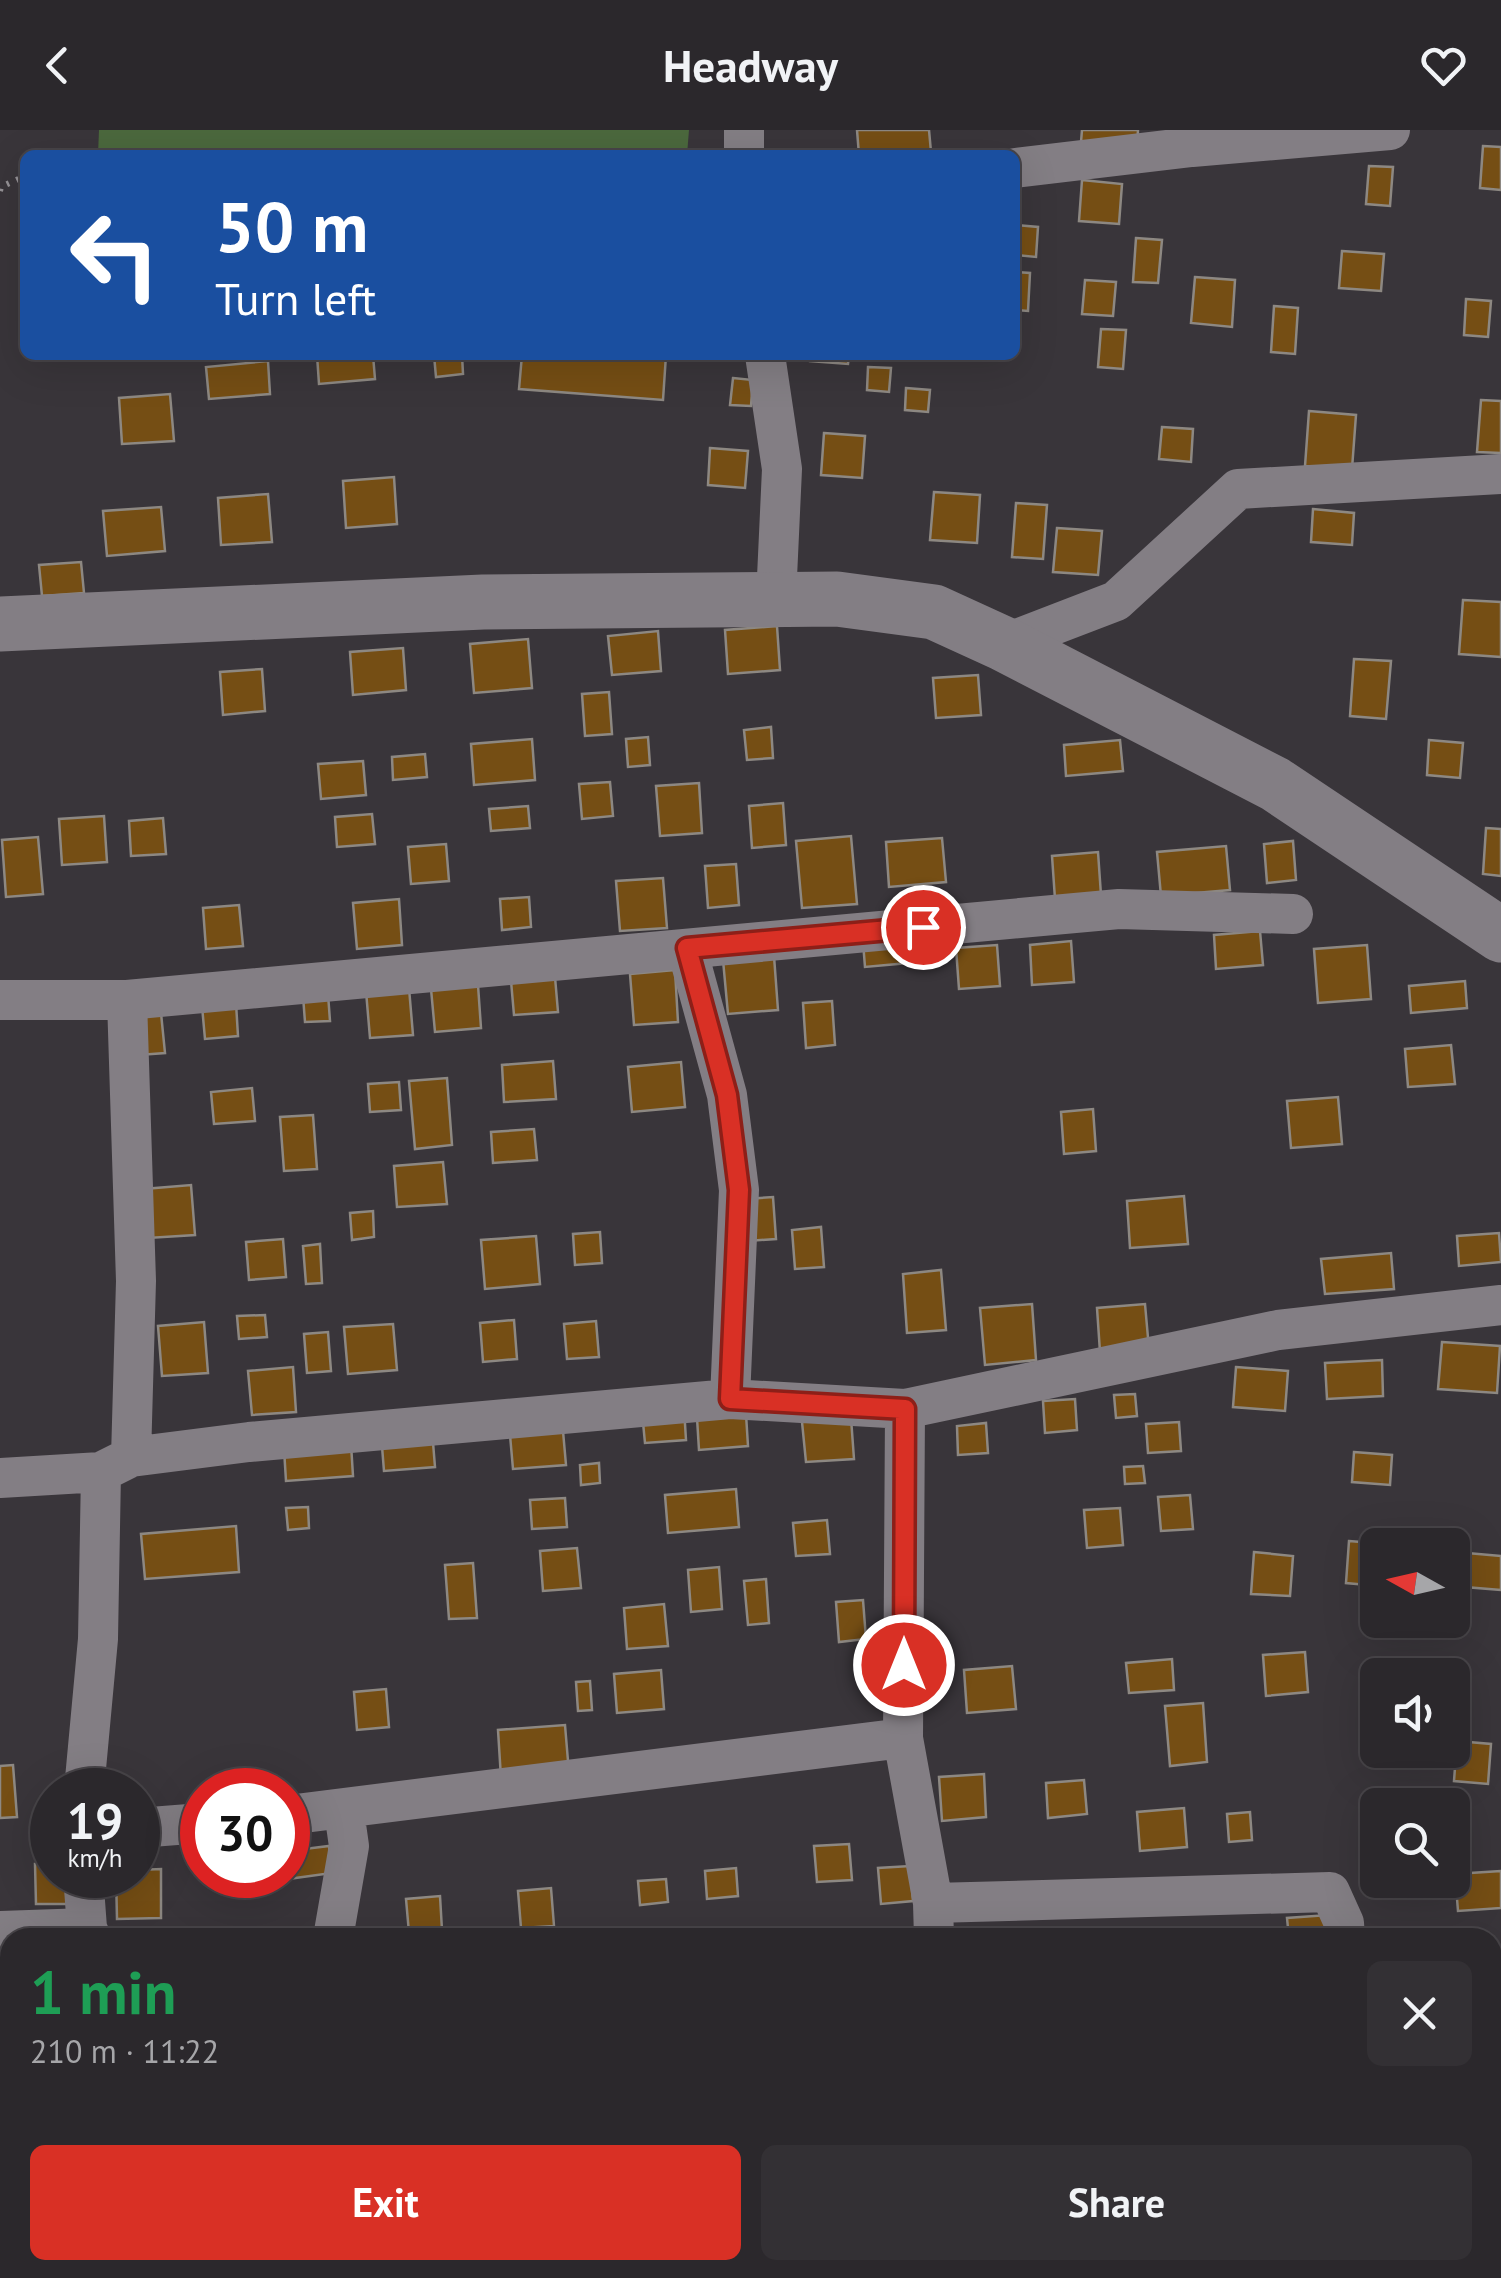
<!DOCTYPE html>
<html lang="en">
<head>
<meta charset="utf-8">
<style>
  body { margin:0; font-family:"PT Sans",sans-serif; background:#333034; color:#f1f3f6; height:100vh; display:flex; flex-direction:column; font-size:38px; white-space:nowrap }
  * { box-sizing:border-box; margin:0 }
  p { font-size:32px; color:#a6a6a9 }
  .icon { flex:none; width:55px; height:55px; fill:none; stroke:currentColor; stroke-width:2; stroke-linecap:round; stroke-linejoin:round }
  .map { position:relative; flex:1; overflow:hidden }
  .side { position:absolute; left:0px; top:1798px; width:1502px; height:352px; display:flex; flex-direction:column; background:#2b282c; border-radius:30px 30px 0 0; box-shadow:0 10px 40px #0002,0 0 0 2px #474448 }
  .side>* { flex:none }
  .hud { position:absolute; left:20px; top:20px; width:1000px; height:210px; border-radius:15px; box-shadow:0 10px 40px #0002,0 0 0 2px #474448; background:#1a4fa0; color:#fff; overflow:hidden }
  .needle { width:65px; rotate:278deg }
  .buttons { position:absolute; left:1360px; top:1398px; display:grid; gap:20px }
  .buttons a { display:grid; place-items:center; width:110px; height:110px; border-radius:15px; background:#2b282c; box-shadow:0 10px 40px #0002,0 0 0 2px #474448; font-size:50px }
  .speed { position:absolute; left:30px; top:1638px; display:flex; gap:20px; font-size:50px; font-weight:700; text-align:center }
  .speed>* { display:grid; place-content:center; width:130px; height:130px; border-radius:50%; background:#2b282c; box-shadow:0 10px 40px #0002,0 0 0 2px #474448; line-height:1 }
  .speed small { font-size:25px; font-weight:400 }
  .speed .limit { border:15px solid #d22; background:#fff; color:#111 }
  .pin { position:absolute; display:grid; place-items:center; width:85px; height:85px; color:#fff; margin:-42px; border:5px solid #fff; border-radius:50%; box-shadow:0 2px 10px #0007 }
  .me { position:absolute; width:110px; margin:-55px; rotate:0deg; stroke-linejoin:round; filter:drop-shadow(0 0 8px #0008) }
  .turn { display:flex; align-items:center; gap:35px; height:210px; padding:0 30px; font-size:45px }
  .turn .icon { width:130px; height:130px; stroke-width:2.5 }
  .turn b { display:block; font-size:70px; line-height:85px }
  .round { display:grid; place-items:center; flex:none; width:105px; height:105px; border-radius:15px; background:#333034 }
  .summary { display:flex; align-items:center; justify-content:space-between; height:170px; padding:0 30px }
  h1 { font-size:60px; font-weight:700; line-height:75px; color:#1e9e55 }
  .cta { display:flex; gap:20px; margin-top:auto; padding:20px 30px }
  .cta a { flex:1; height:115px; border-radius:15px; background:#d93025; color:#fff; font-size:40px; font-weight:700; line-height:115px; text-align:center }
  .cta a+a { background:#333034; color:#f1f3f6 }
  header { display:flex; justify-content:space-between; align-items:center; height:130px; padding:0 30px; background:#2b282c; font-size:45px; font-weight:700 }
  .map>svg:first-child { display:block }
</style>
</head>
<body>
<header><svg class="icon" aria-label="back" viewBox="0 0 24 24"><path d="M15 5l-7 7 7 7"/></svg>Headway<svg class="icon" aria-label="heart" viewBox="0 0 24 24"><path d="M12 20l-8-8c-3-5 5-10 8-4 3-6 11-1 8 4z"/></svg></header>
<div class="map">
<svg width="1501" height="2148" viewBox="0 0 1501 2148">
  <rect width="100%" height="100%" fill="#39353a"/>
  <path fill="#4b683d" d="M99,0H689L687,25H98Z"/>
  <path fill="#754e14" stroke="#8d8882" stroke-width="2.5" d="M857,0H929L931,22L859,25Z
    M1082,0H1138L1137,17L1081,12Z
    M1483,16L1501,17V60L1480,58Z
    M1369,36L1393,37L1390,76L1366,74Z
    M1082,50L1122,54L1119,94L1079,91Z
    M1015,95L1038,97L1036,127L1015,125Z
    M1136,108L1162,110L1158,153L1133,152Z
    M1342,121L1384,124L1381,161L1339,158Z
    M1015,142L1030,143L1028,181L1015,180Z
    M1195,147L1235,150L1232,197L1191,193Z
    M1085,150L1116,152L1113,186L1082,184Z
    M1466,169L1491,171L1488,207L1464,205Z
    M1274,176L1298,178L1295,224L1271,222Z
    M1101,199L1126,200L1123,239L1098,237Z
    M317,225H373L375,249L319,254Z
    M434,225H462L463,244L436,247Z
    M522,225H666L663,270L519,259Z
    M810,225H849L848,234L810,231Z
    M268,231L270,264L209,269L206,237Z
    M868,237L891,238L889,262L867,260Z
    M733,248L753,250L751,276L730,275Z
    M906,258L930,260L928,282L905,280Z
    M170,264L174,311L122,314L119,268Z
    M1481,270L1501,271V323L1477,322Z
    M1309,281L1356,285L1352,339L1305,336Z
    M1162,297L1193,299L1191,332L1159,329Z
    M824,303L865,306L862,348L821,345Z
    M710,318L748,321L745,358L708,355Z
    M394,347L397,394L346,398L343,351Z
    M934,362L980,365L977,413L930,410Z
    M268,364L272,412L221,415L218,368Z
    M1016,373L1047,375L1043,429L1012,427Z
    M161,377L165,421L107,426L103,381Z
    M1313,379L1354,383L1352,415L1311,412Z
    M1057,398L1102,401L1098,445L1053,442Z
    M81,432L84,463L42,466L39,435Z
    M1463,470L1501,472V527L1459,524Z
    M777,496L780,540L728,544L725,500Z
    M658,501L661,541L612,545L608,506Z
    M528,509L532,558L474,563L470,514Z
    M403,518L406,560L353,565L350,522Z
    M1354,529L1391,531L1386,589L1350,586Z
    M262,539L265,581L223,585L220,542Z
    M978,545L981,585L936,588L933,548Z
    M609,562L612,604L585,606L582,564Z
    M771,597L773,628L747,630L744,600Z
    M648,607L650,635L628,637L626,609Z
    M532,609L535,650L474,655L471,614Z
    M1120,610L1123,641L1066,646L1064,615Z
    M1429,610L1463,613L1460,648L1427,645Z
    M425,624L427,647L393,650L392,627Z
    M363,631L366,665L321,669L318,634Z
    M610,652L613,686L582,689L579,654Z
    M699,653L702,703L660,706L656,656Z
    M783,673L786,715L752,718L749,676Z
    M528,676L530,698L491,701L489,679Z
    M372,684L375,714L337,717L335,687Z
    M104,686L107,732L62,735L59,689Z
    M163,688L166,724L131,726L129,691Z
    M1486,698L1501,699V746L1483,744Z
    M851,706L857,774L802,778L796,711Z
    M38,707L43,764L6,767L2,710Z
    M942,708L946,752L889,757L886,712Z
    M1293,711L1296,750L1267,753L1264,714Z
    M446,714L449,751L411,754L408,717Z
    M1226,716L1230,760L1161,766L1157,722Z
    M1098,722L1101,765L1055,769L1052,726Z
    M736,734L739,775L708,778L705,736Z
    M663,748L667,798L620,801L616,751Z
    M529,767L531,797L502,800L500,769Z
    M399,769L402,815L357,819L353,773Z
    M239,775L243,816L206,819L203,778Z
    M1260,801L1263,835L1216,839L1214,805Z
    M906,808L908,833L865,837L863,812Z
    M1071,811L1074,852L1032,855L1030,815Z
    M997,815L1000,856L959,859L956,818Z
    M1367,815L1371,869L1318,873L1314,819Z
    M774,826L778,880L728,884L723,830Z
    M675,840L678,892L634,895L630,844Z
    M555,847L558,882L514,885L511,851Z
    M1465,851L1467,878L1411,883L1409,856Z
    M478,855L481,898L435,902L431,859Z
    M409,858L413,905L370,908L366,861Z
    M328,864L330,891L305,892L303,866Z
    M832,871L835,915L806,918L803,873Z
    M236,873L238,906L205,909L202,876Z
    M161,883L165,923L139,925L135,885Z
    M1451,915L1455,954L1408,957L1405,919Z
    M553,931L556,969L504,972L502,935Z
    M681,932L685,977L632,982L628,937Z
    M447,948L452,1015L415,1019L409,951Z
    M399,952L401,980L370,982L368,954Z
    M252,958L255,991L214,994L211,962Z
    M1338,967L1342,1014L1291,1018L1287,971Z
    M1093,979L1096,1021L1064,1024L1061,982Z
    M313,985L317,1039L284,1041L280,987Z
    M534,999L537,1030L493,1033L491,1002Z
    M443,1032L447,1074L397,1077L394,1036Z
    M191,1055L195,1105L148,1108L144,1059Z
    M1184,1066L1188,1114L1130,1118L1127,1071Z
    M773,1067L776,1109L748,1111L745,1069Z
    M373,1081L374,1107L352,1110L350,1083Z
    M821,1097L824,1137L795,1139L792,1100Z
    M600,1102L602,1133L575,1135L573,1104Z
    M1499,1103L1501,1132L1459,1136L1457,1106Z
    M536,1106L540,1154L485,1159L481,1110Z
    M283,1109L286,1147L249,1150L246,1112Z
    M320,1114L322,1153L306,1154L303,1116Z
    M1391,1123L1394,1159L1325,1164L1321,1129Z
    M941,1140L946,1200L907,1203L903,1144Z
    M1032,1174L1036,1230L985,1235L980,1178Z
    M1145,1174L1149,1219L1100,1222L1097,1178Z
    M265,1185L267,1207L239,1209L237,1186Z
    M514,1190L517,1229L483,1232L480,1193Z
    M596,1191L599,1227L567,1229L564,1194Z
    M204,1192L208,1243L162,1246L158,1196Z
    M393,1194L397,1240L348,1244L344,1197Z
    M328,1202L331,1241L307,1243L304,1204Z
    M1442,1212L1500,1216L1497,1263L1438,1259Z
    M1382,1230L1383,1266L1327,1269L1325,1233Z
    M293,1237L296,1282L252,1285L248,1241Z
    M1236,1237L1288,1241L1285,1281L1233,1277Z
    M1135,1264L1137,1286L1116,1288L1114,1265Z
    M1075,1269L1077,1300L1045,1303L1043,1271Z
    M684,1278L686,1310L645,1313L642,1282Z
    M746,1284L748,1316L699,1320L697,1288Z
    M851,1288L854,1329L806,1332L802,1292Z
    M1179,1292L1181,1321L1148,1323L1146,1294Z
    M986,1293L988,1323L958,1325L957,1296Z
    M432,1300L435,1337L384,1341L381,1304Z
    M563,1301L566,1335L513,1339L510,1305Z
    M351,1314L353,1346L286,1351L284,1319Z
    M1354,1322L1392,1325L1390,1355L1352,1352Z
    M599,1333L600,1353L581,1355L580,1335Z
    M1143,1336L1145,1353L1125,1354L1124,1337Z
    M736,1359L739,1397L668,1403L665,1365Z
    M1190,1365L1193,1399L1161,1401L1158,1367Z
    M565,1368L567,1397L532,1399L530,1370Z
    M308,1377L309,1398L288,1400L286,1378Z
    M1120,1378L1123,1415L1087,1418L1084,1380Z
    M827,1390L830,1424L796,1426L793,1393Z
    M236,1396L239,1442L145,1449L141,1404Z
    M1349,1411L1398,1415H1378V1456L1346,1453Z
    M577,1418L581,1458L543,1461L540,1421Z
    M1254,1422L1293,1426L1290,1466L1251,1464Z
    M1467,1423L1501,1426V1460L1465,1457Z
    M473,1433L477,1488L449,1489L445,1435Z
    M719,1437L722,1479L691,1482L688,1440Z
    M766,1449L769,1493L748,1495L744,1451Z
    M863,1470L866,1509L839,1512L836,1472Z
    M664,1474L668,1516L627,1519L624,1478Z
    M1305,1522L1308,1562L1266,1566L1263,1525Z
    M1172,1529L1174,1560L1129,1563L1126,1533Z
    M1012,1536L1016,1579L967,1583L964,1540Z
    M661,1540L664,1579L617,1583L614,1544Z
    M590,1551L592,1580L578,1581L576,1552Z
    M386,1559L389,1597L357,1600L354,1562Z
    M1203,1573L1207,1632L1170,1636L1165,1576Z
    M565,1595L569,1643L501,1648L498,1600Z
    M1457,1611L1491,1614L1488,1654L1454,1651Z
    M13,1635L17,1687L0,1688V1636Z
    M984,1644L986,1687L942,1691L939,1647Z
    M1084,1650L1087,1684L1048,1688L1046,1653Z
    M1184,1678L1187,1717L1140,1721L1137,1682Z
    M1250,1682L1252,1710L1229,1712L1227,1684Z
    M849,1714L852,1750L817,1752L814,1716Z
    M329,1716L332,1743L288,1749V1721Z
    M52,1733V1745H69V1774H36L35,1734Z
    M910,1736L913,1771L881,1774L878,1738Z
    M736,1738L738,1766L707,1769L705,1741Z
    M161,1739V1788L117,1789L116,1745H138V1740Z
    M1501,1741V1778L1458,1781L1455,1744Z
    M666,1749L668,1772L640,1775L638,1751Z
    M551,1758L554,1796L521,1798L518,1761Z
    M440,1766L442,1800L409,1803L406,1769Z
    M1328,1785L1329,1808H1289L1287,1788Z
    M1501,1855V1887L1492,1888V1856Z
    M1492,2015H1501V2055H1492Z
    M546,2140H579L580,2148H547Z"/>
  <g fill="none" stroke-linecap="round" stroke-linejoin="round">
    <path stroke="#949195" stroke-width="6" stroke-dasharray="2.5 8" stroke-linecap="butt" d="M0,61L1,57L25,46"/>
    <path stroke="#837e84" stroke-width="40" d="M744,0V25
      M1015,38L1192,17L1390,0
      M765,225L782,339L776,469
      M1004,514L1116,471L1238,359L1501,344
      M687,819L727,965L739,1060L730,1269
      M0,870H127L1119,779L1293,784
      M127,870L136,1151L131,1327
      M905,1279L903,1608L933,1773L934,1808
      M0,1348L101,1342L131,1327L249,1312L730,1269L905,1279L1278,1200L1501,1175
      M84,1660L98,1509L101,1342
      M288,1685L903,1608
      M138,1698L202,1693
      M83,1745L87,1798L91,1808
      M933,1773L1330,1762L1344,1793L1345,1808
      M0,1801L87,1798
      M333,1808L349,1716L344,1681
      M1492,2114H1501
      M255,2140L259,2148
      M1369,2140V2148
      M122,2148L127,2140
      M883,2148L928,2140"/>
    <path stroke="#837e84" stroke-width="55" d="M0,494L483,472L837,469L934,482L1004,514L1275,654L1501,805"/>
  </g>
  <g fill="none" stroke-linecap="round" stroke-linejoin="round">
    <g stroke="#8d1f18" stroke-width="25">
      <path id="route" d="M904,1535L905,1279L730,1269L739,1060L727,965L687,818L923,797"/>
    </g>
    <use href="#route" stroke="#d93025" stroke-width="18"/>
  </g>
</svg>
<div class="buttons">
<a><svg class="needle" viewBox="-14 -14 28 28"><path d="M0-13l5 13h-10z" fill="#e53935"/><path d="M0 13l5-13h-10z" fill="#a6a6a9"/></svg></a>
<a><svg class="icon" aria-label="sound" viewBox="0 0 24 24"><path d="M4 9h4l5-4v14l-5-4H4zM17 9q2 3 0 6"/></svg></a>
<a><svg class="icon" aria-label="search" viewBox="0 0 24 24"><circle cx="10" cy="10" r="6"/><path d="M15 15l6 6"/></svg></a>
</div>
<div class="speed"><div>19<small>km/h</small></div><div class="limit">30</div></div>
<div class="pin" style="left:923px;top:797px;background:#d93025"><svg class="icon" aria-label="arrive" viewBox="0 0 24 24"><path d="M6 21V4h12l-3 4 3 4H6"/></svg></div>
<svg class="me" style="left:904px;top:1535px" viewBox="-20 -20 40 40"><circle r="17" fill="#d93025" stroke="#fff" stroke-width="3"/><path d="M0-11L8 9 0 5-8 9z" fill="#fff"/></svg>
<div class="hud">
<div class="turn"><svg class="icon" aria-label="left" viewBox="0 0 24 24"><path d="M17 20v-9H6M10 6l-5 5 5 5"/></svg><div><b>50 m</b>Turn left</div></div>
</div>
<section class="side">
<div class="summary"><div><h1>1 min</h1><p>210 m · 11:22</p></div><a class="round"><svg class="icon" aria-label="close" viewBox="0 0 24 24"><path d="M6 6l12 12M18 6L6 18"/></svg></a></div>
<div class="cta"><a>Exit</a><a>Share</a></div>
</section>
</div>
</body>
</html>
